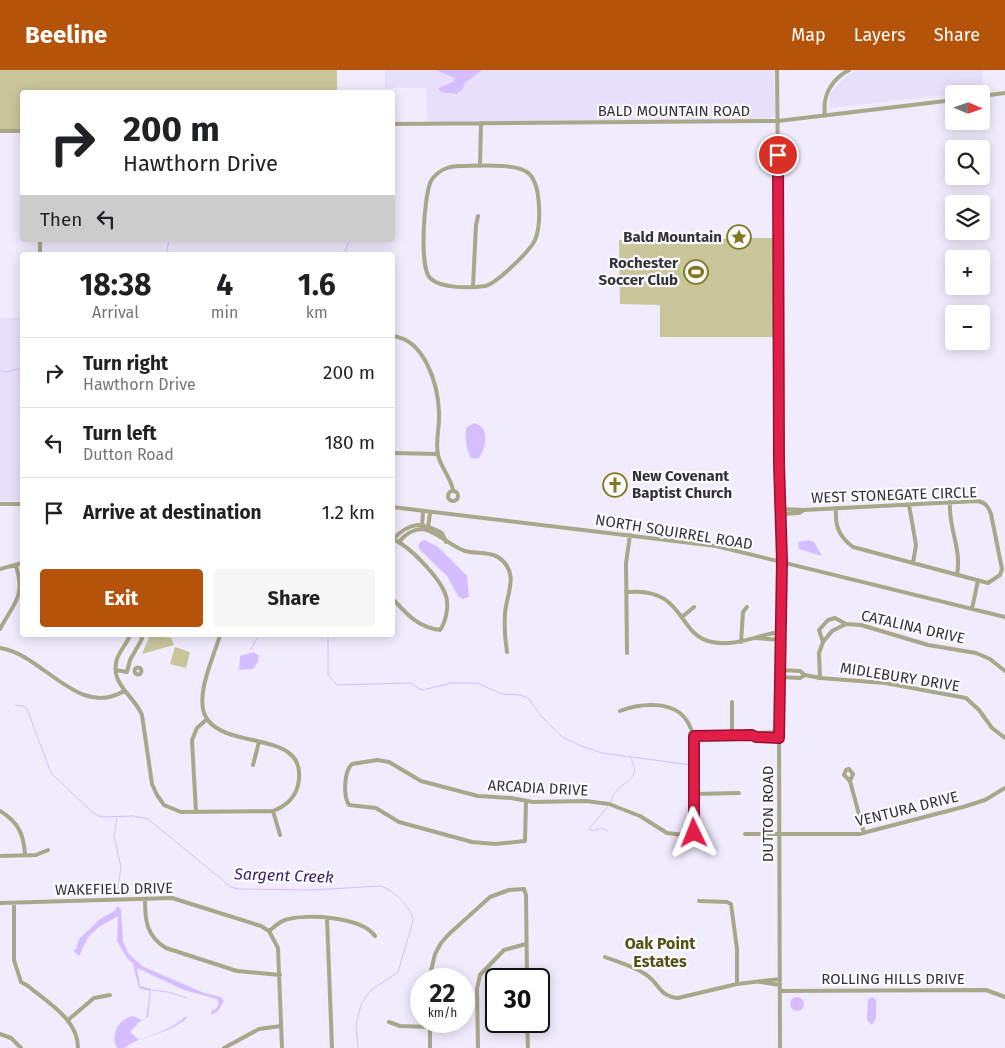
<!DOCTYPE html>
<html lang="en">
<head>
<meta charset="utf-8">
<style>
  body { margin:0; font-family:"Fira Sans",sans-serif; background:#f6f6f6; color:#202124; height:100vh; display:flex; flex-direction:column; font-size:19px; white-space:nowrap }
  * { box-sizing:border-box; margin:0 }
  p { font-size:16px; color:#757577 }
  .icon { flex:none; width:28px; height:28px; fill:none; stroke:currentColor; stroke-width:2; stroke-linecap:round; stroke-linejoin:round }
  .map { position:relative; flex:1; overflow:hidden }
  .details { position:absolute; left:20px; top:182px; width:375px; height:385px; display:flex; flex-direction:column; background:#fff; border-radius:5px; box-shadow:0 2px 12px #0003 }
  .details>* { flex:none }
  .hud { position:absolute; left:20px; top:20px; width:375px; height:152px; border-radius:5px; box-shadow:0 2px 12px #0003; background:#fff; color:#202124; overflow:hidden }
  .needle { width:32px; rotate:92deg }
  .buttons { position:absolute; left:945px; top:15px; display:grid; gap:10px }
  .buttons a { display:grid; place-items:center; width:45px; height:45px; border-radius:5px; background:#fff; box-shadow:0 2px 12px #0003; font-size:25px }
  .speed { position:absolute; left:410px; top:898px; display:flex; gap:10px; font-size:25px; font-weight:700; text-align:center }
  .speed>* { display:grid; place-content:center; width:65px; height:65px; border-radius:50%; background:#fff; box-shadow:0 2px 12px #0003; line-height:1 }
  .speed small { font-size:12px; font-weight:400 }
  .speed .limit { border:2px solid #111; border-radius:8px; background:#fff; color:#111 }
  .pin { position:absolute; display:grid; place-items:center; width:42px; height:42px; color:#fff; margin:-21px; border:2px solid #fff; border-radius:50%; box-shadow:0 1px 5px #0007 }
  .me { position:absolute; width:55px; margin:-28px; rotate:358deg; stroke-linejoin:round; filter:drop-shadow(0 0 4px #0008) }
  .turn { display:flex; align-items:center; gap:18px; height:105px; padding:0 20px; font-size:22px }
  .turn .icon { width:65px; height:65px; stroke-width:2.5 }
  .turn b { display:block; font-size:35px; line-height:42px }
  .then { display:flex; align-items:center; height:48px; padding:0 20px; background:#0003; gap:10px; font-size:19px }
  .eta { display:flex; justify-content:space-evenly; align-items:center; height:85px; text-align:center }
  .eta b { font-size:30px; font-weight:700; line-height:35px }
  .action { display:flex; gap:10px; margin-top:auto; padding:10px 20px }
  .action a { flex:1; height:58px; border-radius:5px; background:#b45309; color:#fff; font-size:20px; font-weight:700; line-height:58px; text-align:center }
  .action a+a { background:#f6f6f6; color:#202124 }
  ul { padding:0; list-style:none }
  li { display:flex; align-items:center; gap:15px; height:70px; padding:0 20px; border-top:1px solid #e0e0e0 }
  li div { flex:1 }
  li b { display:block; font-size:19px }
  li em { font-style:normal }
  header { display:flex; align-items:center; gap:30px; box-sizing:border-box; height:70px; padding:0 25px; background:#b45309; color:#fff }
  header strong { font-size:24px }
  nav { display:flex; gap:28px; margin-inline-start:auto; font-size:18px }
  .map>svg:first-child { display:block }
</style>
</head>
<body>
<header>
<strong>Beeline</strong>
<nav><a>Map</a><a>Layers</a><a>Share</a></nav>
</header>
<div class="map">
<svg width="1005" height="978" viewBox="0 0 1005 978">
  <rect width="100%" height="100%" fill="#f1ebfe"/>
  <path fill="#e8e0fa" d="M385,0H774L775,42V46L770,48L731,51L427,52L426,18H385Z
    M856,0H983L982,21L829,38L830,24L846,6Z
    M0,248H22V431H0Z"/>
  <path fill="#c9c59b" d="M0,0H337V22H22V59H0Z
    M773,168L774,267H660V235L620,234L619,170Z
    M150,565L171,568L174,575L142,584Z
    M175,577L190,582L186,598L170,594Z"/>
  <path fill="#d5beff" d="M436,0H482L466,12L462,20L456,24L441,22L438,18L453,12L455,8Z
    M474,353C491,357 486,377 479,388L472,389C466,382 465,367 466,358Z
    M425,470L438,477L467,506L469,527L462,529L458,526L447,506L421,481L418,477L420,472Z
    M808,470L814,472L822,486L799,479L798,472Z
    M254,582L259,586L258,592L253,599L239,600L240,586Z
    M117,836L121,839L123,871L128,883L142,896L204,923L221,927L224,931L218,941L211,945L212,940H215L219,934L217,929L184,920L137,898L140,916L151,919L148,947L139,952L130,962L139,970C157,963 172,959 186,946L187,948C168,965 136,967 125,978H117C110,965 118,949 133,946L141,950L146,948L150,921L139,918L133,894L127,888L117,871L118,846L99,857L88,867L79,886L73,880L76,879L79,869L100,849L116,840Z
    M790 934a7 7 0 1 1 14 0a7 7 0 1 1-14 0Z
    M873,927L876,931V948L872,955L867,950L868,929Z"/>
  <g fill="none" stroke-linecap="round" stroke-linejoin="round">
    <path stroke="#d5beff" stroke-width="1" d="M166,185L169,170
      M344,185L349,170
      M0,300L5,302L22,298
      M328,565V605L337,615L410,613L422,620L452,613H477L502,624L521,625L529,629L542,647L562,667L581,676L602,683L691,695
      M250,581L259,565
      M15,635L23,636L27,639L51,703L92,742L101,747L133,746L148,749L231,817L238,819L311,820L380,816C392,818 413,839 413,851L398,902L370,921L361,934L356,955L358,978
      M610,733C612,730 612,728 613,725C623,710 645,709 629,686
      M608,736L589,759L593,761L601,758L608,761
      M117,748L114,767L121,797L117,825
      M152,920L168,922L187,928"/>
    <path stroke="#a9a789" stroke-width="4" d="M777,0L782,491L779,662L780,978
      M981,26L1005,23
      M825,45C822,25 832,9 849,0
      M392,54L778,51L954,30
      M0,61H22
      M460,96C476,96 514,93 527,102C542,112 541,156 535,170C530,181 496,214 485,216C471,218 441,219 430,208C419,197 424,124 431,111C437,101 448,96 460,96Z
      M480,96L481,53
      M40,185V170
      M473,216L476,155L478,146
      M392,266C425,269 438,315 439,342C440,357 435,371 438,385C441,398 451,408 453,420
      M392,383L438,384
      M448 426a5 5 0 1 1 10 0a5 5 0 1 1-10 0Z
      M950,432C948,457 962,479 957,505
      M0,434H22
      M909,435L916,475L913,493
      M392,437L716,476L1005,547
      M782,439L804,440L799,443L782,444
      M804,440L977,431C985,432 988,436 991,444L1002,499L1000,505L988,513L853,477C838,466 835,455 836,438
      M422,457L423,442
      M428,458L430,443
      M392,469C409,475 441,509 446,526C449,536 446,552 440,560C417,557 407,544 392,528
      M393,469C411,451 421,452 442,463L446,472
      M399,472C406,463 413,459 424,459C439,463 450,476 465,481C475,484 488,481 498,487C521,503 506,524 505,544C504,557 505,569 507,582
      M0,499L22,493
      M628,522C686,517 677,566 712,572C736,577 757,565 780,562
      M972,539L978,510
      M682,547L694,537
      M0,559C13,534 26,527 16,496
      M130,565C127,574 120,580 117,589C109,614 134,625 142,645L152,714L157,725L164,735L181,742L273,741C286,736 295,728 298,715C310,659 229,681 207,649C193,628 214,587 220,565
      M756,568L780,570
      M741,572L743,542L747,537
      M823,572L819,560L828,550L835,548L846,554
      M0,578C43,584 78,649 124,621
      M627,583L626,493L630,465
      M134.5 601a3.5 3.5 0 1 1 7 0a3.5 3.5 0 1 1-7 0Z
      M116,600L127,602L130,590L142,569L141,566L139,565
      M780,600L800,601L805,605L820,608L885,613L966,628L979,640L992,658L1005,668
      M780,607L800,608L805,605
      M820,608L819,583L823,572L832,561L846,554L861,555L928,575L976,583L990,589L1005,601
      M732,632V665
      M753,665L756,667L779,668
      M694,666L779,662
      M253,695L259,672
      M850,711L844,705L846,700L849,699L853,704L850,711L864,763
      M693,724L739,723
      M526,731L525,771L495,774L472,772L399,752L376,738L349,735C343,726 344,701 352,694L377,690L389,692L421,711L478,726L511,728L533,732L586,731L609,734L640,746L667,763L691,766L694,763V666C692,661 690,656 687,651C674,630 640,633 620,641
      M0,741C18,752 24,764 25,785
      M273,741L280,765
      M196,742L192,670L197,658L207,649
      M745,764H859L963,737L985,730L1005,718
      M0,786L36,785L48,780
      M145,829C145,850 146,866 166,878L237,901L280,905
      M699,831L727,832L731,834L737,879V914
      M0,833L172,828L261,856L269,861L278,878L282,978
      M14,833V890L21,912L28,916C48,933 78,949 78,978
      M327,848L332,978
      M269,861C274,857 279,852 285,850C306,843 362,847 375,866
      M605,887C618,892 633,896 645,904C660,913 658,926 678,928L737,914L780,909
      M429,909L435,884L441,873L449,864L490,827L509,820L524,819L526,825L527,909
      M760,912L780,915
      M780,921L986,920L1005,927
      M68,950L94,928L110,925
      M430,951V978
      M527,951L528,978
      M389,952L400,956L430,957
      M0,964L11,968L21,978
      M224,978L259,959L281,956
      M478,978L477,919L480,905L504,880L526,874"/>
  </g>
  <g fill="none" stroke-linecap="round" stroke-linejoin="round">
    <g stroke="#92132f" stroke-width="12">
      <path id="route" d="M694,763V666L752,665L756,667L779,668L782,491L779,393L778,85"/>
    </g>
    <use href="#route" stroke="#e11d48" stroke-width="9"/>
  </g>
  <defs>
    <g id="sight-ring" transform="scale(1.25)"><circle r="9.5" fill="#fcfbff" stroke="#81781d" stroke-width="1.5"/><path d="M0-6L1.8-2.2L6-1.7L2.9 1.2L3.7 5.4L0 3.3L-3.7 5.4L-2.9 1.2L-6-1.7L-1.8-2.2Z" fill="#81781d"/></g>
    <g id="stadium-ring" transform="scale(1.25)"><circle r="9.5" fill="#fcfbff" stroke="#81781d" stroke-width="1.5"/><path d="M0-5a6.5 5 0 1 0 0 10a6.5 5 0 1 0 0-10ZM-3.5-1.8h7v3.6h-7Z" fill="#81781d"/></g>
    <g id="church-ring" transform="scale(1.25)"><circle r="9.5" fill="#fcfbff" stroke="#81781d" stroke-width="1.5"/><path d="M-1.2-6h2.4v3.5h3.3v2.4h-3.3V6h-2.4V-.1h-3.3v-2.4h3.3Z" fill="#81781d"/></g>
  </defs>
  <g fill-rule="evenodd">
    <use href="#sight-ring" x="739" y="167"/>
    <use href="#stadium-ring" x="696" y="202"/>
    <use href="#church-ring" x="615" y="415"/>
  </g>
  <g text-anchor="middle" stroke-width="4.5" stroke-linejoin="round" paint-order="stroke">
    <g font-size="15" fill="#343239" stroke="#fcfbff">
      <text x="674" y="46">BALD MOUNTAIN ROAD</text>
      <text transform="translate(894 425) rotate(-2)" y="5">WEST STONEGATE CIRCLE</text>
      <text transform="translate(674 462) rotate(9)" y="5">NORTH SQUIRREL ROAD</text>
      <text transform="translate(913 557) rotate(13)" y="5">CATALINA DRIVE</text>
      <text transform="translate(900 607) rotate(9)" y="5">MIDLEBURY DRIVE</text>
      <text transform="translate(538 718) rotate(3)" y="5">ARCADIA DRIVE</text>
      <text transform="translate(907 739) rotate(-14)" y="5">VENTURA DRIVE</text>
      <text transform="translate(768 744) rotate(-90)" y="5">DUTTON ROAD</text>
      <text transform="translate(114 819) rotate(-1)" y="5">WAKEFIELD DRIVE</text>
      <text x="893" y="914">ROLLING HILLS DRIVE</text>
    </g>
    <g font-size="15" font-weight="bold" fill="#343239" stroke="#fcfbff" text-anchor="end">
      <text x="722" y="172">Bald Mountain</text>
      <text x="678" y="198">Rochester<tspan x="678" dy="17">Soccer Club</tspan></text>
      <text x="632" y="411" text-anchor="start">New Covenant<tspan x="632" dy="17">Baptist Church</tspan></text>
    </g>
    <g font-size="16" font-style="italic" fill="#3d1c65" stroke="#fcfbff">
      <text transform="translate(284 805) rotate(2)" y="6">Sargent Creek</text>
    </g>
    <g font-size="16" font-weight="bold" fill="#565012" stroke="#fcfbff">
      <text x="660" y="879">Oak Point<tspan x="660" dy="18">Estates</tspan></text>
    </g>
  </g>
</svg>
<div class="buttons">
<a><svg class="needle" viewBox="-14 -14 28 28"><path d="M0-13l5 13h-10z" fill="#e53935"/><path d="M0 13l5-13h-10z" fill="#757577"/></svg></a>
<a><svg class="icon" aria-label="search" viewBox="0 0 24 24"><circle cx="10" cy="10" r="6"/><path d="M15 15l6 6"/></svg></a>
<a><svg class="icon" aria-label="layers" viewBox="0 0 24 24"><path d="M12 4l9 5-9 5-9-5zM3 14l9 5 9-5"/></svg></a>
<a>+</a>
<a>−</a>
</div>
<div class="speed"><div>22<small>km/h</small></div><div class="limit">30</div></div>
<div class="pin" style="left:778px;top:85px;background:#d93025"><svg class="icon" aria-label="arrive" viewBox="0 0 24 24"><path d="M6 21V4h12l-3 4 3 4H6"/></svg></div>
<svg class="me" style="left:694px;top:763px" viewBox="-20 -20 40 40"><path d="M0-17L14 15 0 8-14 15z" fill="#e11d48" stroke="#fff" stroke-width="4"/></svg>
<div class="hud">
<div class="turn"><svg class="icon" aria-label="right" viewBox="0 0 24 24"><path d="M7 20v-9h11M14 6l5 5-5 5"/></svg><div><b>200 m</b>Hawthorn Drive</div></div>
<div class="then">Then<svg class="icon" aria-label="left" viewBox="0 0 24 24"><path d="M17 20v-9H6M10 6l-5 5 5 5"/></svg></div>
</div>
<section class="details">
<div class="eta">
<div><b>18:38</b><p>Arrival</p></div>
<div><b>4</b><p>min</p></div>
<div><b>1.6</b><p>km</p></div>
</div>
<ul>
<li><svg class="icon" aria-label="right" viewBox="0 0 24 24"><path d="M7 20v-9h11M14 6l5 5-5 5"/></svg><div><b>Turn right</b><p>Hawthorn Drive</p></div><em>200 m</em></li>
<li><svg class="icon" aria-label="left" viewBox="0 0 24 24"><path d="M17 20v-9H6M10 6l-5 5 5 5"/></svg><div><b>Turn left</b><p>Dutton Road</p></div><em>180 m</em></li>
<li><svg class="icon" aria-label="arrive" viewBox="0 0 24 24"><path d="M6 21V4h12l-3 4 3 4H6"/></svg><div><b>Arrive at destination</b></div><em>1.2 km</em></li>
</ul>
<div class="action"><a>Exit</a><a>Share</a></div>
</section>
</div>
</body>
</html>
